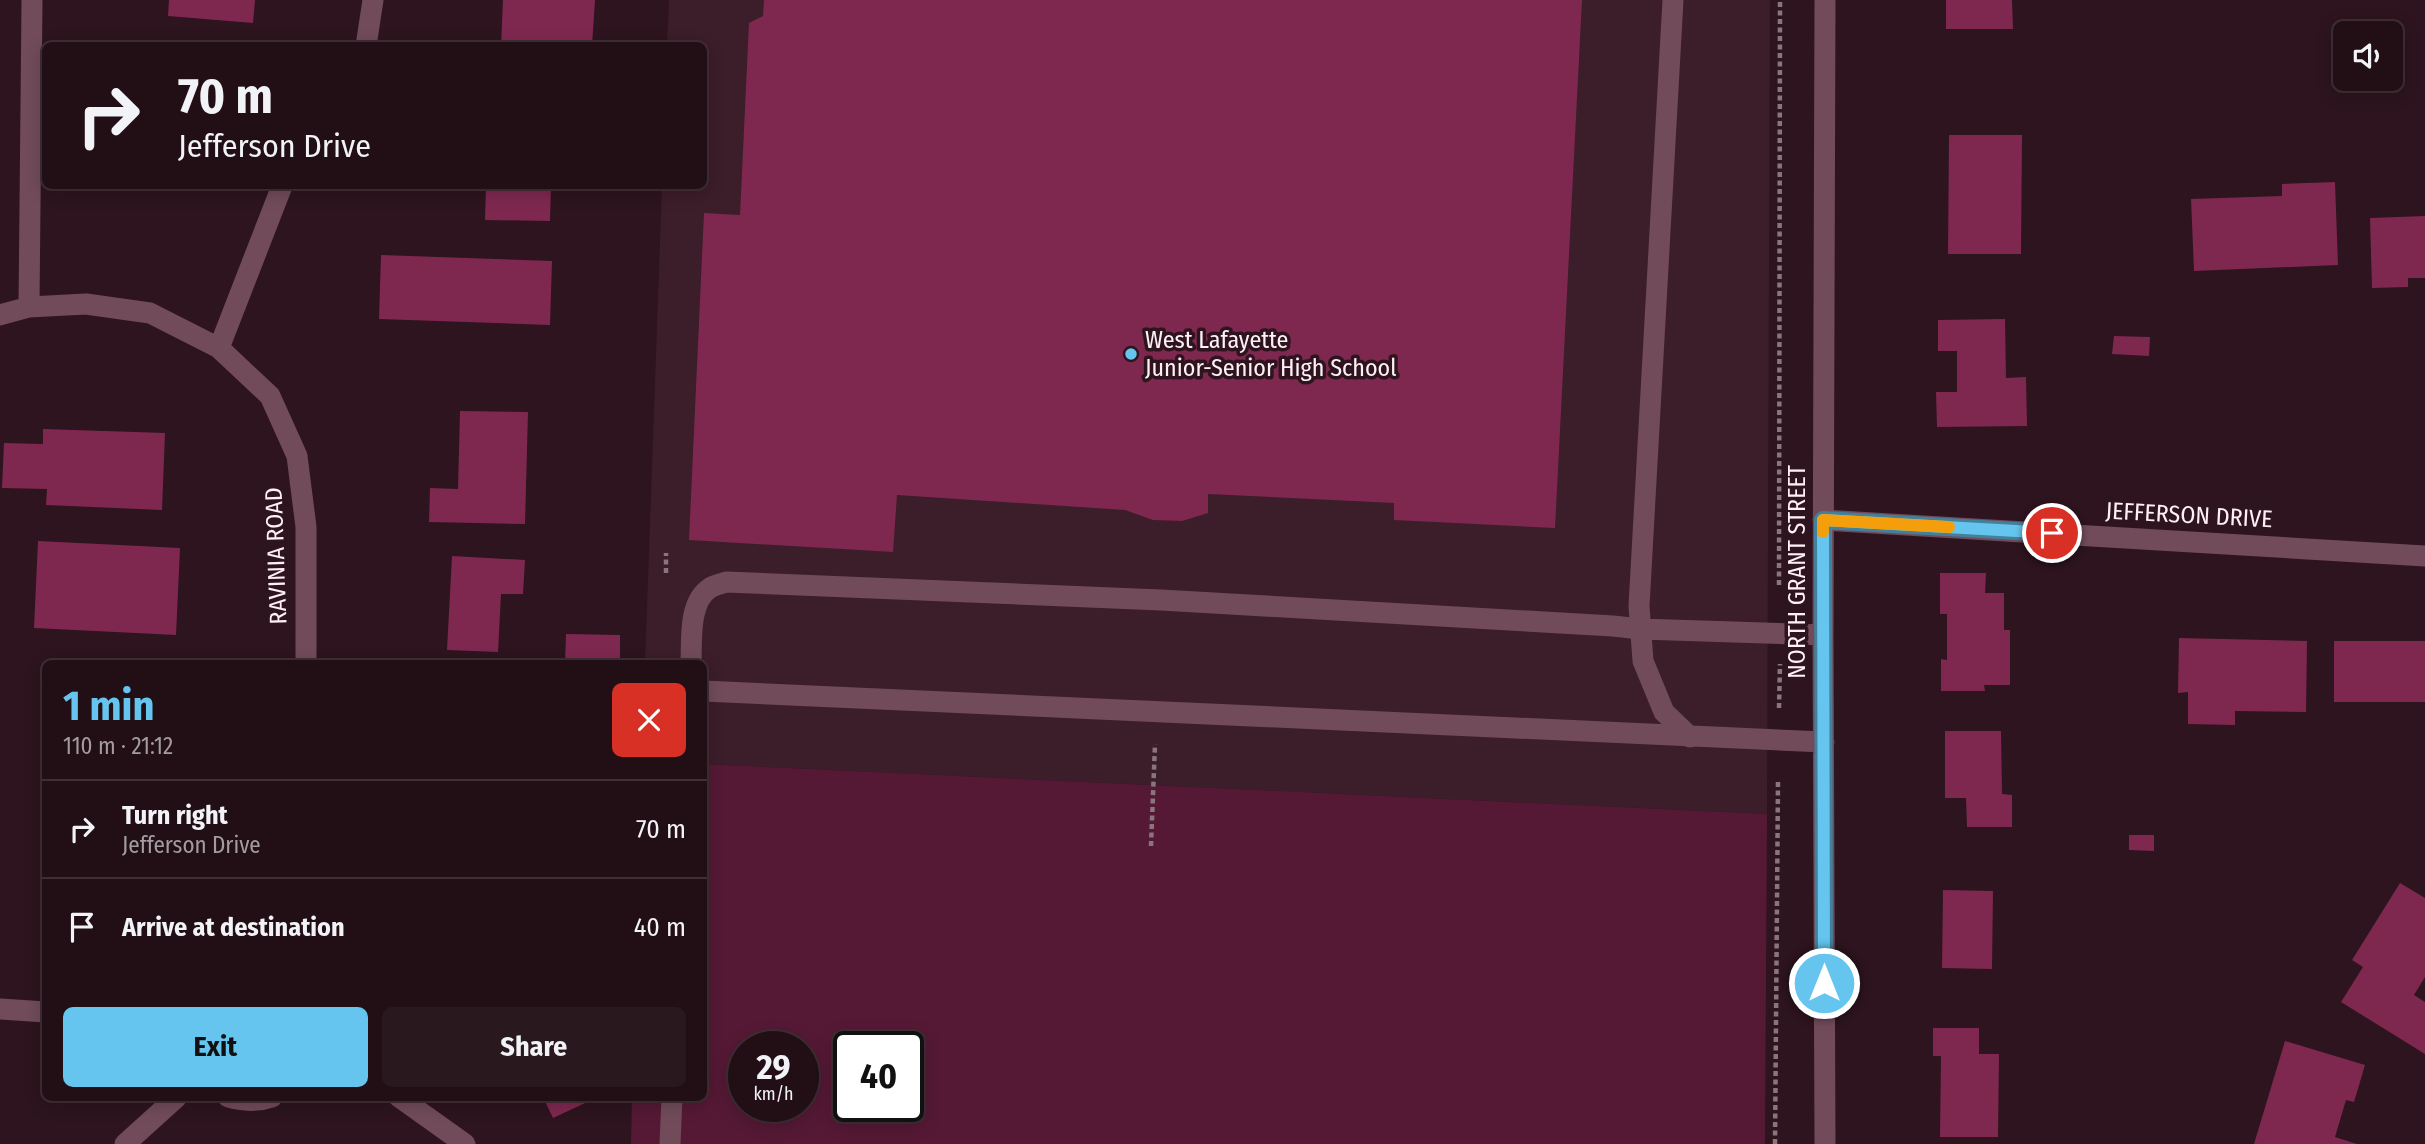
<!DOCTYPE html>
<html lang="en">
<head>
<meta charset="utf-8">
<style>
  body { margin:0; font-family:"Fira Sans Condensed",sans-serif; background:#2a181f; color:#f1f3f6; height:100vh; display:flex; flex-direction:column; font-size:26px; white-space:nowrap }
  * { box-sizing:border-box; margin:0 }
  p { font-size:23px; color:#a29ca1 }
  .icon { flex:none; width:38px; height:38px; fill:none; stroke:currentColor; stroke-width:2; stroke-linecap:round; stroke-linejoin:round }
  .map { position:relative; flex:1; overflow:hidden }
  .side { position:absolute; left:42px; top:660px; width:665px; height:441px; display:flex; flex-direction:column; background:#220f16; border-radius:10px; box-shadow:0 4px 18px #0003,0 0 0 2px #3f2f35 }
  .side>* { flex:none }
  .top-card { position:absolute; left:42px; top:42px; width:665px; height:147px; border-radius:10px; box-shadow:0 4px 18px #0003,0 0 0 2px #3f2f35; background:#220f16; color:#f1f3f6; overflow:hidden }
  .fabs { position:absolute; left:2333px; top:21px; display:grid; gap:14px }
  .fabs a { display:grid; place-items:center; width:70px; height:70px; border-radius:10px; background:#220f16; box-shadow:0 4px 18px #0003,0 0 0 2px #3f2f35; font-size:35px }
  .speed { position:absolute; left:728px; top:1031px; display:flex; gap:14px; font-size:35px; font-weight:700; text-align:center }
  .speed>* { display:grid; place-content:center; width:91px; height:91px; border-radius:50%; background:#220f16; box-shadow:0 4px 18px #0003,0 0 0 2px #3f2f35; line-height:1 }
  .speed small { font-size:18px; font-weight:400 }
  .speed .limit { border:4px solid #111; border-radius:10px; background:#fff; color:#111 }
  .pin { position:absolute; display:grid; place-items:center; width:60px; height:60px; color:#fff; margin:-30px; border:4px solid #fff; border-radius:50%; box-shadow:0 2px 7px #0007 }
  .me { position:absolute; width:77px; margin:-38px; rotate:0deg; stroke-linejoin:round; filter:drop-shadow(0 0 5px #0008) }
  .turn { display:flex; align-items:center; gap:24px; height:147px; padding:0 21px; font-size:32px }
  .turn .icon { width:91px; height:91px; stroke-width:2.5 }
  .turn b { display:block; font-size:49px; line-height:60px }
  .round { display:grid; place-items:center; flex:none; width:74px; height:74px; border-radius:10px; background:#2a181f }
  .summary { display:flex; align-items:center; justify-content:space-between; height:119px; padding:0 21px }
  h1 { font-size:42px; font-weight:700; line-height:52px; color:#65c5ee }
  .button { display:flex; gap:14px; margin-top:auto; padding:14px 21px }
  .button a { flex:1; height:80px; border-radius:10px; background:#65c5ee; color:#111; font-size:28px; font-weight:700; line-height:80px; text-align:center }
  .button a+a { background:#2a181f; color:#f1f3f6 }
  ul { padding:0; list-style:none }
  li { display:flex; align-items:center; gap:21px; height:98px; padding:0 21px; border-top:2px solid #3f2f35 }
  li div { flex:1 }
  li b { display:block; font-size:26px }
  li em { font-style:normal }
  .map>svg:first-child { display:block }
</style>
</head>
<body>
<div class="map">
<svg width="2425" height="1144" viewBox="0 0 2425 1144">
  <rect width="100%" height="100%" fill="#2d141e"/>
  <path fill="#3c1d2a" d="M669,0H1770L1767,814L704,764V663H645L662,186H704V46L667,45Z"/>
  <path fill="#551935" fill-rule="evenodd" d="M704,764L1767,814L1765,1144H631L632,1097H704ZM744,1046H803V1106H744ZM849,1046H908V1106H849Z"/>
  <path fill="#7e2850" d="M169,0H255L253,23L168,16Z
    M503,0H595L592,46H501Z
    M764,0H1582L1555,528L1394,520V503L1208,494V513L1182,521L1153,520L1125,510L897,495L893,552L689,540L704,213L740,215L749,23L763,16Z
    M1946,0H2012L2013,29H1946Z
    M1949,135H2022L2021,254H1948Z
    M2335,182L2338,265L2194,271L2191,199L2282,196V184Z
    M486,186H551L550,221L485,220Z
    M2425,216V278H2408V287L2372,288L2370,218Z
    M381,255L552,261L550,325L379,319Z
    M2005,319L2006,378L2026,377L2027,426L1937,427L1936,392H1957V351H1938V320Z
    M2114,336L2150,337L2149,356L2112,354Z
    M460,411L528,412L525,524L429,522L430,488L458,489Z
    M43,429L165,433L162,510L46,505L47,489L2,488L4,443L43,444Z
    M38,541L180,548L176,635L34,628Z
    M452,556L525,560L523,594H501L498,652L447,650Z
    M1940,573H1986L1985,593H2004V630H2010V685H1984L1985,691H1941V659L1947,660V614H1940Z
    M566,634L620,635V663H565Z
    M2179,638L2307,641L2306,712L2235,711V725L2188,724V692L2178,693Z
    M2334,641H2425V702H2334Z
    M1945,731H2001L2002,794L2012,795V827H1967L1966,798H1945Z
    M2129,835H2154V851L2129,850Z
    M2400,883L2425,898V977L2414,995L2425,1002V1054L2341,1002L2363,967L2352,960Z
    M1943,890L1993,891L1992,969L1942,968Z
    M1933,1028H1979V1054H1999L1998,1137H1940L1941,1056H1933Z
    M2285,1041L2365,1065L2354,1102L2346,1100L2335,1137L2357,1144H2254Z
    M543,1097H598L553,1118Z"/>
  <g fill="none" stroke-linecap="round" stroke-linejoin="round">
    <path stroke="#8a757d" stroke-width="4.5" stroke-dasharray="5 3.5" stroke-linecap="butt" d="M666,573V553
      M1779,585L1780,0
      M1779,708L1780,664
      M1151,846L1155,744
      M1775,1144L1778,780"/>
    <path stroke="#714b5a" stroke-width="21" d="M1673,0L1639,606L1643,661L1664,712L1690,737
      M366,46L373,0
      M29,307L32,0
      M0,315L29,307L86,304L150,313L219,348L270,396L297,456L306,527V663
      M219,348L282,186
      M1823,520L2425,556
      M691,663C692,641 688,602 710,588C714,585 721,584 726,582L1161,600L1613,626L1640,629L1823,635
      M704,691L1824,742
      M0,1009L46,1012
      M228,1097C242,1101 257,1102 272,1097
      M399,1097L465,1144
      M125,1144L177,1097
      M670,1144L672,1097
      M1825,1144L1823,635L1825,0"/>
  </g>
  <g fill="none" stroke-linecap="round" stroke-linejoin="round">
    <g stroke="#42809b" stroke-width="18">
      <path id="route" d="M1824,983L1823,520L2052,533"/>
    </g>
    <use href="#route" stroke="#65c5ee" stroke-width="12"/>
    <path stroke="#f59e0b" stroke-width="12" d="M1823,532V520L1949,527"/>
  </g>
  <circle fill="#65c5ee" stroke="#2d141e" stroke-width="2.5" cx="1131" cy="354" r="7"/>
  <g text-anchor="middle" stroke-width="7" stroke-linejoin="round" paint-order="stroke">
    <g font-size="24" fill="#fef0f5" stroke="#2d141e" text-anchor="start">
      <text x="1145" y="348">West Lafayette<tspan x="1145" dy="28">Junior-Senior High School</tspan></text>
    </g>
    <g font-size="24" fill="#fef0f5" stroke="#2d141e">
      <text transform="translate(2189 515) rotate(3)" y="8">JEFFERSON DRIVE</text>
      <text transform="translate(276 556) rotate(-92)" y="8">RAVINIA ROAD</text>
      <text transform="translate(1797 572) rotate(-90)" y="8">NORTH GRANT STREET</text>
    </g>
  </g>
</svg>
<div class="fabs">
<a><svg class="icon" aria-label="sound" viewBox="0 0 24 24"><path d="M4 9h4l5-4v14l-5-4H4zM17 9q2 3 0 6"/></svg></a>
</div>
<div class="speed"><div>29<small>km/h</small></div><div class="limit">40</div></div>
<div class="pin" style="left:2052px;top:533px;background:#d93025"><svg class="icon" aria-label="arrive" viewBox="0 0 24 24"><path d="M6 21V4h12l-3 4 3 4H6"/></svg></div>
<svg class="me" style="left:1824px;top:983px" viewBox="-20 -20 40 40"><circle r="17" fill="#65c5ee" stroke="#fff" stroke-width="3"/><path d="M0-11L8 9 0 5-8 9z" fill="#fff"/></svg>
<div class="top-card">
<div class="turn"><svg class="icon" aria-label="right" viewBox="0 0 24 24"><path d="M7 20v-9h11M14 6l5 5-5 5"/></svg><div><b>70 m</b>Jefferson Drive</div></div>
</div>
<section class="side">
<div class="summary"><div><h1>1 min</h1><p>110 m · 21:12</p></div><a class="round" style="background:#d93025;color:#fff"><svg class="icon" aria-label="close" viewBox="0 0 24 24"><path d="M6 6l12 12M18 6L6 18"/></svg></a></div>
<ul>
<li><svg class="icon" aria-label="right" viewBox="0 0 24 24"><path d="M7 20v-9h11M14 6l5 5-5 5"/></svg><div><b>Turn right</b><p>Jefferson Drive</p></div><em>70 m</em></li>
<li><svg class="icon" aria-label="arrive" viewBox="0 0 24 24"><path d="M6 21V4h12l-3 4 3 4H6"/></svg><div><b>Arrive at destination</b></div><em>40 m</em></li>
</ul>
<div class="button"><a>Exit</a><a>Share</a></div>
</section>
</div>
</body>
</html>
